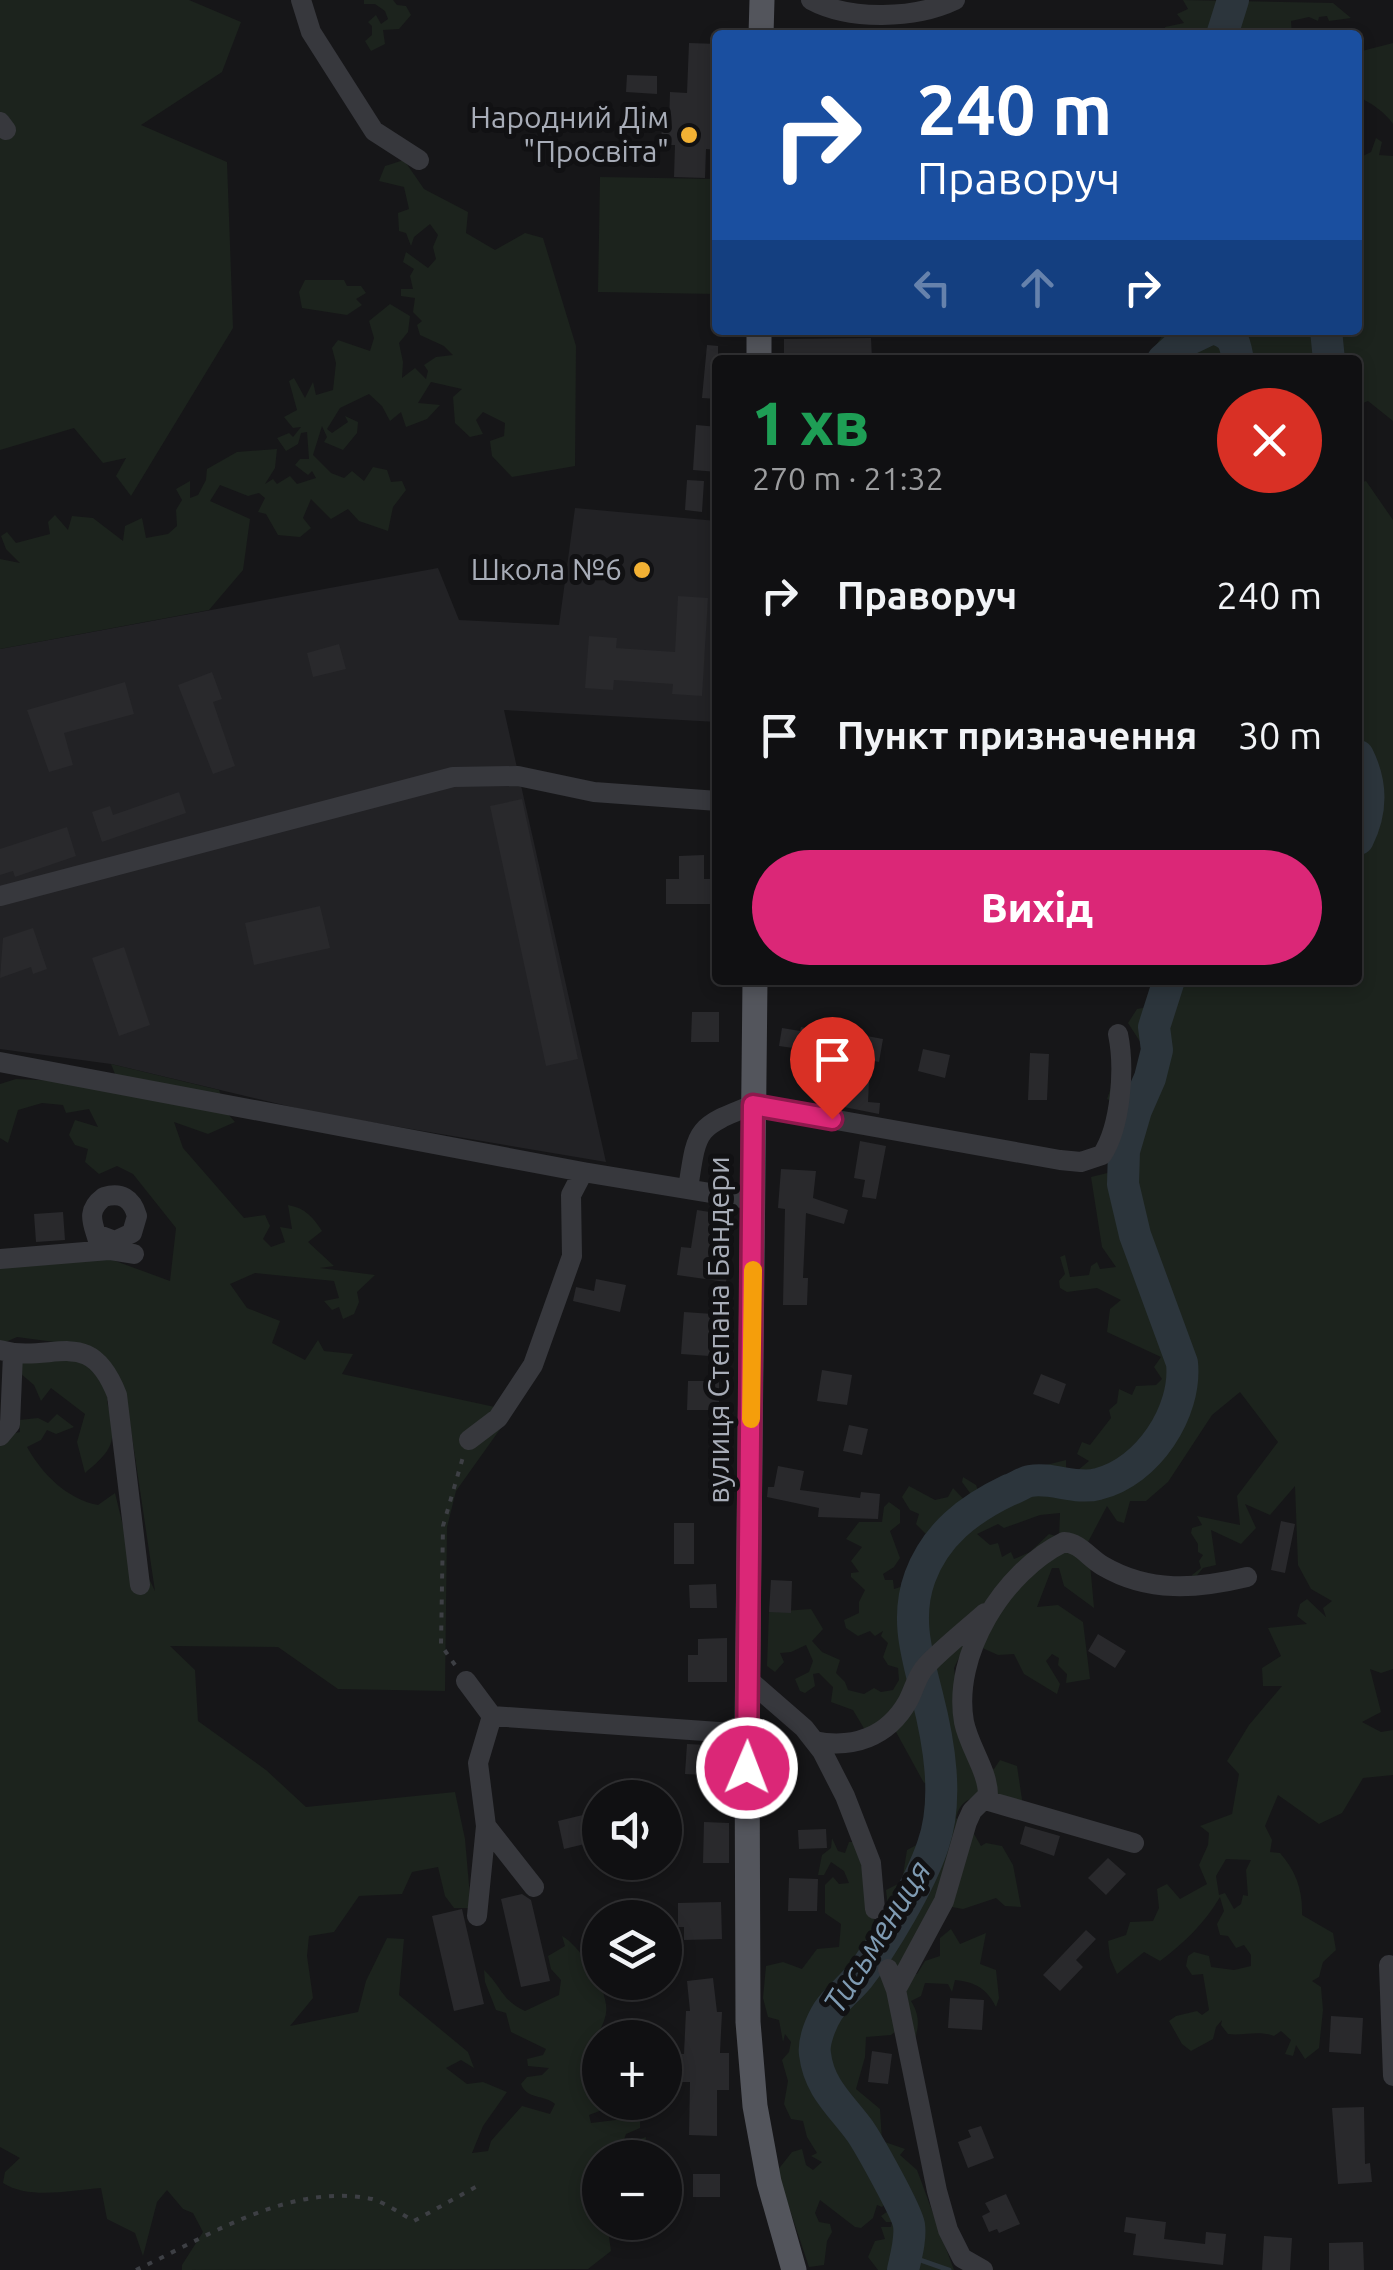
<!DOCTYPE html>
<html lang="uk">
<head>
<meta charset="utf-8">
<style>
  body { margin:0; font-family:Ubuntu,sans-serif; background:#19191b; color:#f1f3f6; height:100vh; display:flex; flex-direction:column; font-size:38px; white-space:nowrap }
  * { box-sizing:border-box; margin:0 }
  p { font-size:32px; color:#9c9d9f }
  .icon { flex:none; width:55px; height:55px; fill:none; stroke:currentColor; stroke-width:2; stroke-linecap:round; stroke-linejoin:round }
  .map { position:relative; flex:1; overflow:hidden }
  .details { position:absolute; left:712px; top:355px; width:650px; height:630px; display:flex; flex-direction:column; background:#101012; border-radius:10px; box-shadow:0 5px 15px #0003,0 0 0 2px #303032 }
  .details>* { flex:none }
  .hud { position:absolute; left:712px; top:30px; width:650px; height:305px; border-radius:10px; box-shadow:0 5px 15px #0003,0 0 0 2px #303032; background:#1a4fa0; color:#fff; overflow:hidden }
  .controls { position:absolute; left:582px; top:1780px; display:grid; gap:20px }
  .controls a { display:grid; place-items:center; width:100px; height:100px; border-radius:50%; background:#101012; box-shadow:0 5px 15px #0003,0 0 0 2px #303032; font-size:50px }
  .pin { position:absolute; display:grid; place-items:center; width:85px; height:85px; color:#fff; margin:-102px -42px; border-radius:50% 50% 50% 0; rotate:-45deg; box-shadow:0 0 10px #0007 }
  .pin .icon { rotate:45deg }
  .me { position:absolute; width:110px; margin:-55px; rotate:1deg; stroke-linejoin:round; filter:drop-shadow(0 0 8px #0008) }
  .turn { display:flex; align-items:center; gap:35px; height:210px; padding:0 40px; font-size:45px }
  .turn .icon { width:130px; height:130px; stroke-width:2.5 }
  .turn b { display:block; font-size:70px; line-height:85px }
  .lanes { display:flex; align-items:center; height:95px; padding:0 40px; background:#0003; justify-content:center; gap:50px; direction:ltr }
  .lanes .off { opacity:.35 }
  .round { display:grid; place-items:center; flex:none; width:105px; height:105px; border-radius:52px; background:#19191b }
  .head { display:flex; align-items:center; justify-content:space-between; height:170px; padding:0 40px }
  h1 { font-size:60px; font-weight:800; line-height:75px; color:#1e9e55 }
  .button { display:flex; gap:20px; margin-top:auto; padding:20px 40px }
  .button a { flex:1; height:115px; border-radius:60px; background:#db2777; color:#fff; font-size:40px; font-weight:800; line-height:115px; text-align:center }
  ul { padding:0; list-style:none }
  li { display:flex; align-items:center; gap:30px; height:140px; padding:0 40px }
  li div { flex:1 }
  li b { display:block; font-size:38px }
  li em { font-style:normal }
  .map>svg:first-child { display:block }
</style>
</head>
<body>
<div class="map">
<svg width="1393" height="2270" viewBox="0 0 1393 2270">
  <rect width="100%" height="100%" fill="#161618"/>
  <path fill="#222225" d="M575,508L717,521V722L504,710L606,1162L317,1113L111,1064L0,1049V649L438,568L459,620L559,625Z"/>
  <path fill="#1c231d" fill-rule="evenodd" d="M0,0H189L241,22L222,72L141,125L227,162L233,328L131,496L116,476L126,458L103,463L74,428L0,450Z
    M364,0H393L397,5L406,6L411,15L399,29L383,30L385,44L371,51L365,41L372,35V26L368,22L376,15L381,24L388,19L385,11L375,4H364Z
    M1183,0L1333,3L1351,18L1329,21L1327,16L1319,17L1318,21L1309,17L1291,21L1292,35H1166L1165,27L1184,23L1177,14L1188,9Z
    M1393,43V124C1385,112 1370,102 1358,97V52Z
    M1376,138L1382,142L1379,155L1393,156V421L1368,401L1358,405V360H1126L1151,353L1166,330H1358V148L1363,156L1371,152Z
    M404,160L424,189L468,212L466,233L495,250L525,233L543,238L576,346L575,466L512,477L492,456L490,441L504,436L505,423L483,412L476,420L483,434L470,437L455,423L453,397L462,389L431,382L418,403L440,405L427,419L406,427L401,412L390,421L382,406L369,394L340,408L327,429L332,433L348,422L345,416L358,422L357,433L343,450L324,442L327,437L322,426L313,455L331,473L344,478L352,471L364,481L373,467L387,470L391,482L402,481L406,490L393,507L388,531L359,521L348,509L331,519L311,499L303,518L311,528L300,537L278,535L266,514L258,512L265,498L259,493L248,496L220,485L210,501L250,519L243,570L209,610L0,649V559L20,563L6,549L1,536L7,532L16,543L50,534L48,522L55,515L68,530L72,516L93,518L123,541L125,526L142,518L146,538L168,534L177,526L176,510L182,500L176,489L190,481V498L198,495L206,480L207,469L237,452L277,449L275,468L265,484L273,479L277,484L290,476L297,484L316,478L312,471L308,475L295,465L300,459H309L307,432L301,433L298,444L286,451L277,438L289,433L293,437L301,427L293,428L284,417L297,410L289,381L294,378L305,398L313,382L316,395L333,390L336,363L332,348L338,340L370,351L374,338L369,321L390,304L410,316L408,332L399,343L403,362L402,378L415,368L426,379L428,371L424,365L436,357L453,355L444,346L420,335L417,325L422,321L413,312L415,298L401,296V289H413L410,276L414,269L403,262L406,252L428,268L436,259L433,247L438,235L430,224L414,237L411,246L406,233L399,231L398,213L409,209L404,187L379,181L385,166Z
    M600,177L717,179V294L598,292Z
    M305,280H344L347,286H361L366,293L356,299L362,305L347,315L302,308L299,292Z
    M1366,481L1393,520V1669L1381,1673L1370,1669L1381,1712L1362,1722L1381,1732L1393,1730V1775L1363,1778L1342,1813L1319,1824L1278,1795L1265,1826L1272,1840L1270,1852L1280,1853C1296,1871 1303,1891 1302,1915L1333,1933L1336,1950L1323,1962L1319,1977L1312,1981L1321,1987L1323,2010L1319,2048L1305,2059L1296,2045L1293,2056L1285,2054L1291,2040L1281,2031L1274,2036C1257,2030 1245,2036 1228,2034L1221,2025L1222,2020L1216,2027L1213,2039L1191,2051L1182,2044L1169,2021L1176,2016L1197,2011L1202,2015L1209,2010L1203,1974L1192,1975L1186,1966L1188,1956L1194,1952L1209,1956L1211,1967L1234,1970L1251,1966V1955L1244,1945L1236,1948L1228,1936L1220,1935L1217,1924L1224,1911L1220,1897C1204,1924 1185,1942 1160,1961L1144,1952L1117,1974L1110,1958L1108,1941L1126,1935L1130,1922L1153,1921L1159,1908L1157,1889L1167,1884L1180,1899L1207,1884L1199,1865L1208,1845L1209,1833L1200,1826L1232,1814L1239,1774L1227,1761L1249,1725L1282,1686H1263L1262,1668L1281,1656L1268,1628L1307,1624L1297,1616L1300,1604L1307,1599L1326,1617L1323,1608L1332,1601L1311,1589L1298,1565L1295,1486L1270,1515L1245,1504L1256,1528L1241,1544L1211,1530L1216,1565L1203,1568L1193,1580L1192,1575L1201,1568L1199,1561L1203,1555L1198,1552V1544L1191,1533L1192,1528L1202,1525L1197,1516L1240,1525L1237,1496L1278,1442L1240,1392L1212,1415L1168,1482L1146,1501H1130L1124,1523L1117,1521L1107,1506L1088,1542L1094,1608L1064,1586L1059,1568H1052L1037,1607L1058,1605L1083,1622L1090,1679L1066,1683L1067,1674L1058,1665L1059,1658L1052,1654L1046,1661L1060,1684L1057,1694L1024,1674L1014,1654L998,1655L967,1641L954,1668L959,1706L984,1766L994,1769L1000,1760L1017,1766L1023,1806C999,1800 964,1784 956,1818L974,1834L981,1846L986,1843L1002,1846L1013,1865L1021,1907L1005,1906L996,1898L963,1909L952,1907L913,1974H917L925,1961L940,1956V1938L951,1929L960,1944L986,1933L980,1964L996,1970L999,1998L996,2007C987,1989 976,1982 955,1980L952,1992L948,1984L925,1983L921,1996L911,2001C921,2017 919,2030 912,2046L904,2025L891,2035L866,2037L865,2057L856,2089L880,2109L882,2141L905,2149L900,2155L917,2170L954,2270H878L868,2257L875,2241L885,2239L881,2227H891L892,2222H886L881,2216L895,2206L890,2198L882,2207L877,2205L873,2218L861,2228L855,2227L820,2200L815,2213L819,2222L830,2224L832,2232L827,2241L824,2265L809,2267L777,2171L792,2152L802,2149L806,2165L813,2170L822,2162L811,2156L817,2153L807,2137L803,2121L791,2119L784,2104L788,2081L782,2060L789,2052L791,2042L785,2034L783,2042L779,2020L768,2017L763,1998L766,1966L783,1962L802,1969L817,1949L839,1947L841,1924L825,1913V1885L833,1877L839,1884L849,1883L844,1871L831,1862L824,1875H818L822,1855L831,1848L832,1838L838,1851L845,1853L849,1842H855L863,1864L875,1925L883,1921L881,1912L888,1908L886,1890L902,1882L904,1893L910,1880L903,1875L907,1850L930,1838L929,1824L933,1818L926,1806L935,1801L932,1790L934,1780L924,1783L895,1730H865L853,1710L831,1702L833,1687L819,1673L813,1674L815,1686L805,1693L800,1691L795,1679L809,1672L813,1661L806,1645L791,1652L780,1653L784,1662L775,1672L767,1666L769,1612L811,1609L823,1629L812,1641L822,1652L840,1660L836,1673L845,1682L848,1690L864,1694L874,1688L881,1692L893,1690L899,1680L898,1668L888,1665L883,1657L888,1643L881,1636L883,1631L875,1636L870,1631L858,1636L846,1628L844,1620L859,1613V1602L865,1590L851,1577V1573L859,1572L851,1561L862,1547L846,1539L859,1522H882L884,1507L889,1502L900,1510V1523L890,1531L900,1558L894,1567L883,1574L885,1580H893L894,1589L910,1584C904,1563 913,1556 929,1543L927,1535L916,1524L919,1514L910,1510L902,1497L909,1486L935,1500L948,1497L953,1488L972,1508L973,1497L962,1482L963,1477L976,1485L984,1507L992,1493H1016L1022,1471L1066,1460V1473L1077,1471L1089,1461L1077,1454L1082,1442L1090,1445L1111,1418L1109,1410L1117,1403L1119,1389L1132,1395L1136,1386L1156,1385L1162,1379L1154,1367L1161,1357L1107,1332L1110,1309L1121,1300L1097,1288L1067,1292L1060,1288L1059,1281L1065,1274L1060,1257L1065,1255L1070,1277L1089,1275L1091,1266L1097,1262L1100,1269L1116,1267L1102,1247L1091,1177L1136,1166C1138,1134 1140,1113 1107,1099L1112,1085L1135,1083L1159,1071L1128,1023L1137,1009L1169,1003L1152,980H1358V779L1375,777L1358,746V483ZM1060,1513L1059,1537L1049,1534L1030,1552L1014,1559L1011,1552L1002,1557L998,1543L990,1545L977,1534L998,1524L1004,1528L1040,1515ZM1226,1859L1251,1860L1246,1870L1248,1896L1243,1895L1241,1904L1234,1909L1225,1893L1219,1895L1216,1876Z
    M111,1064L219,1090L227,1113L235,1122L208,1134L174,1122L183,1148L244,1218L265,1215L270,1226L263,1239L271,1247L285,1242L280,1227L292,1229L288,1205C305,1208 313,1217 322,1231L308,1242L334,1266L320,1268L375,1275L357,1292L359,1302L354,1314L343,1319L339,1307L332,1310L324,1301L339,1298L334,1281L255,1273L230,1284L247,1308L280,1321L272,1343L305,1360L318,1340L324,1351L353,1354L342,1374L513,1411L456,1491L447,1527L445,1691L338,1689L278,1647L170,1646L195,1670L198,1721L266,1770L306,1807L455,1792L465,1839L471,1908H454L445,1896L438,1867L412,1872L402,1894L359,1896L334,1932L309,1936L307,1956L313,1998L290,2026L358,2012L366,1981L387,1938L404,1939L399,1995L468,2052L474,2068L461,2060L446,2068L467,2084L483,2082L507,2092L483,2126L472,2153L488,2151L491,2141L522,2106L550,2114L555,2104C544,2094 527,2100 521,2084L527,2077L542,2075L549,2068L528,2066L527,2059L543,2055L546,2049L511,2032L506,2013L496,2010L485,1982L484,1970C502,1987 502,2001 525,2011L559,1995L561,1980L551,1969L548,1956L565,1946L562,1936C580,1946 610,1991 606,2013C605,2021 600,2030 597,2037L600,2038V2102L628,2103L619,2110H602L589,2115L591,2123L640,2117V2128L626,2134L622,2145L646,2137L644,2157L600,2158V2222L607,2223L611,2251L588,2269L182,2270V2265L203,2232L193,2213L183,2209L167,2190L157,2202L143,2256L135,2233L107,2219L101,2188C72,2190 29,2200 3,2183L5,2172L20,2158L0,2147V1426L10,1434L20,1432L19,1420L38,1418L48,1423L57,1414L74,1427L56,1434L47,1430L41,1440L27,1447C42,1474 67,1499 98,1505L115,1493L123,1526L155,1591L126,1396L107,1401C116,1439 117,1447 85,1473L77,1442L85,1414L51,1388L41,1401L34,1385L13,1367L21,1357L99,1359L92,1347L17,1337L1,1344L0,1361V1268L110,1259L170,1281L176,1228L133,1174L117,1166L99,1174L85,1162L88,1149L75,1145L69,1135L75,1120L98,1127L89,1109L66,1113L63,1105L42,1103L18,1110L8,1143L0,1138V1084L16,1079L84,1082L115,1074Z"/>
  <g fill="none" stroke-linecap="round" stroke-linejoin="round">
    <path stroke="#2c353c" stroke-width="5" d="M906,2255L949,2270"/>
    <path stroke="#2c353c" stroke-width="32" d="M1222,35L1233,0
      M1219,330C1235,336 1235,345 1238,360
      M1326,330L1329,360
      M1163,360L1183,342L1208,330
      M1358,756C1372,784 1372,811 1358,839
      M903,2270C906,2256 911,2239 909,2225C907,2212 869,2144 860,2131C841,2105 819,2088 815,2054C813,2042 821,2022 828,2011C836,1999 849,1989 859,1977C884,1945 920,1884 933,1845C949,1799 939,1742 927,1695C917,1655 905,1618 920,1577C936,1534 969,1509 1009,1490C1016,1488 1024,1482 1030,1481C1052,1477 1076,1490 1098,1484C1148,1472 1187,1411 1182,1363L1135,1235L1123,1184L1124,1151L1136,1110L1150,1078L1157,1050L1154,1027L1169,980"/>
  </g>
  <path fill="#29292c" d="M689,43L718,44V150L706,149L705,178L674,177L675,145H661L662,125H669L670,92L687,93Z
    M627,75L657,76V94L626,92Z
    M871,338L872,360H848V355L810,354V360H784V339Z
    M707,345L718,346V399L702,398Z
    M696,425L718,427V472L693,470Z
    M687,480L704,481L702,512L685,510Z
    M678,596L708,598L702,696L672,694L673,684L614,680L613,690L585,688L589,636L617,638L616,648L675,652Z
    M339,644L346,669L313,677L307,653Z
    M212,672L222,699L213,702L235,766L213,774L178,685Z
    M125,682L134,714L64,733L73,765L49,772L27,710Z
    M179,792L186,813L102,842L92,812L110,806L113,815Z
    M522,799L578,1059L546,1066L490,806Z
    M67,827L76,856L15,877L13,871L0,875V849Z
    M704,855V879H718V904H666V879H679V856Z
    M320,906L330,948L254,965L245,923Z
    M33,928L47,969L33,974L31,967L0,978L3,938Z
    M124,947L150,1025L119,1036L92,958Z
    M692,1012H719V1042H691Z
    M801,1027L817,1030L814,1051L779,1046L782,1028L800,1031Z
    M845,1032L883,1039L879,1062L870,1060L868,1102L880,1103L879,1114L844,1107L846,1055L841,1054Z
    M923,1049L950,1055L945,1078L918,1071Z
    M1030,1053L1049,1054L1047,1100H1028Z
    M860,1141L886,1146L876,1199L862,1197L865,1180L854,1178Z
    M781,1169L816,1171L813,1198L848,1210L844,1224L806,1213L803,1278H808L807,1305H783L785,1209L778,1208Z
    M697,1210L729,1215L723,1262L729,1263L726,1282L677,1275L681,1247L691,1248Z
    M63,1212L65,1240L36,1242L34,1214Z
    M596,1279L626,1285L620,1312L573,1301L576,1287L594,1291Z
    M684,1312L727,1315L724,1357L681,1354Z
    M822,1370L852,1375L847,1405L817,1401Z
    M1041,1374L1066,1384L1059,1404L1033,1394Z
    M688,1381H719V1410H687Z
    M849,1425L868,1429L862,1455L843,1451Z
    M778,1466L804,1471L800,1490L860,1498L861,1492L880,1494L878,1519L818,1517L819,1508L767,1497L768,1487H774Z
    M1281,1521L1295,1524L1285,1573L1271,1570Z
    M674,1523H694V1564H674Z
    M771,1580L792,1581L791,1613L769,1612Z
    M716,1584L717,1608H690L689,1585Z
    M1098,1634L1126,1651L1115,1668L1088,1651Z
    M727,1638V1682H688V1655H698V1639Z
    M687,1744L708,1745L705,1775L685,1774Z
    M587,1814L593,1842L564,1849L558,1821Z
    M704,1822L729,1823V1863H703Z
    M1025,1826L1060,1836L1054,1856L1020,1844Z
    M826,1829L827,1848L799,1849L798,1830Z
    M1108,1858L1126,1874L1106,1895L1088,1878Z
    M789,1878L818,1879L817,1911H788Z
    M522,1894L531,1900L550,1981L521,1987L501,1899Z
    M721,1902L722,1939L684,1940V1927H678V1903Z
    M462,1909L484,2004L454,2011L432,1916Z
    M1086,1930L1096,1939L1076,1960L1083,1967L1060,1991L1043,1975Z
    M713,1978L717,2012H722L720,2053H729V2090H717V2136L689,2135L690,2082H678V2054H684L686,2011H690L687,1981Z
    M950,1998L984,2000L982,2030L948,2028Z
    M1331,2016L1363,2018L1361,2054L1329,2052Z
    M872,2051L892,2054L888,2084L868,2082Z
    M1364,2107L1365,2164L1370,2163L1372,2182L1338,2184L1332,2108Z
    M981,2126L994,2158L968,2168L958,2142L971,2137L968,2130Z
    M693,2174H720V2197H693Z
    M1006,2194L1020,2224L999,2233L997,2229L989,2232L982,2216L990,2212L985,2203Z
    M1126,2217L1166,2222L1164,2239L1205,2244L1206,2232L1226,2234L1223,2265L1133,2255L1136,2234L1124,2232Z
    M1264,2236L1292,2238L1290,2270H1262Z
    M1363,2242L1364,2270H1329V2243Z"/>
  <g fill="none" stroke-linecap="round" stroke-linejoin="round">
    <path stroke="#3d3f44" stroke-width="4" stroke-dasharray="5 8" stroke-linecap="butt" d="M455,1665L441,1645L443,1526L463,1457
      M136,2270C207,2237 290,2182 372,2199C386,2203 401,2214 414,2221L481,2184"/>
    <path stroke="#37383d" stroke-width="20" d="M301,0L311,32L374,131L419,160
      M811,0C850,21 915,19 955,0
      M0,122L6,130
      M0,896L453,777L518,776L594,792L718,801
      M0,1062L583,1172L753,1200
      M688,1189C697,1129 695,1127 753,1105L1060,1160L1081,1162L1102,1155C1121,1126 1125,1068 1118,1034
      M99,1235L115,1241L132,1233L137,1216C132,1198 121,1192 104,1197C81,1214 98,1229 100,1251
      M0,1259L109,1250L134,1254
      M0,1350C53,1365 89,1323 117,1395L140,1585
      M0,1436L10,1424L13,1354
      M469,1440L498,1418L533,1365L572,1256L571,1195L583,1172
      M466,1681L492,1716L747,1734
      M750,1681L804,1728L822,1751L845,1796L871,1863L875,1909
      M492,1716L478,1763L486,1826L534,1887
      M814,1741C853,1749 888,1737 908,1701C914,1690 917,1675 926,1666C942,1649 967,1629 985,1613
      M985,1800L1134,1843
      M477,1916L486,1826
      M1389,1965L1393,2076
      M888,1969L896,1990L937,2191L948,2230L962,2258L983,2270
      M896,1990L944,1901L967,1822L972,1811L988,1795C988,1771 969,1747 964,1722C952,1655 1003,1572 1064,1542C1080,1543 1089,1558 1103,1566C1149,1593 1197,1589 1247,1577"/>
    <path stroke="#53555c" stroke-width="25" d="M761,35L762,0
      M759,360V330
      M755,980L747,1734L748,2022L755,2106L769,2182L794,2270"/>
  </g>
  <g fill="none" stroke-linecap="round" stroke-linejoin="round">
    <g stroke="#8e194d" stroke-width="25">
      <path id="route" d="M747,1768L753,1105L832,1119"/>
    </g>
    <use href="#route" stroke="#db2777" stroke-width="18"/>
    <path stroke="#f59e0b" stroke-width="18" d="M751,1419L753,1270"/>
  </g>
  <g fill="#f2b134" stroke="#111113" stroke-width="4">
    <circle cx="689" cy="135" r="10"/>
    <circle cx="642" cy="570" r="10"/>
  </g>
  <g text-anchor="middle" stroke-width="10" stroke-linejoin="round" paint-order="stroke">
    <g font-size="30" fill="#a8adb8" stroke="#111113" text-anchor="end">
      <text x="669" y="128">Народний Дім<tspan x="669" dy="34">"Просвіта"</tspan></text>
      <text x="622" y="580">Школа №6</text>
    </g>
    <g font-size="30" fill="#a8adb8" stroke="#111113">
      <text transform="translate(719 1330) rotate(-90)" y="10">вулиця Степана Бандери</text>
    </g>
    <g font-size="32" font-style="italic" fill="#7f9bb3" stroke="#111113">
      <text transform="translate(877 1937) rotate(-58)" y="11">Тисьмениця</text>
    </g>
  </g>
</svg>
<div class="controls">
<a><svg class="icon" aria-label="sound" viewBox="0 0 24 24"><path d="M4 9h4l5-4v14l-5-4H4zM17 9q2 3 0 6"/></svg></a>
<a><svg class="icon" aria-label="layers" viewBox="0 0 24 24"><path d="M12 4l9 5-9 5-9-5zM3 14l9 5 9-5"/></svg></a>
<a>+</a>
<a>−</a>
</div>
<div class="pin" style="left:832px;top:1119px;background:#d93025"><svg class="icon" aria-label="arrive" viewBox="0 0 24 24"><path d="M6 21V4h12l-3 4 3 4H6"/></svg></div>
<svg class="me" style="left:747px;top:1768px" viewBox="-20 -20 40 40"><circle r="17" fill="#db2777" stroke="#fff" stroke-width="3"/><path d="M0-11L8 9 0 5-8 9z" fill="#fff"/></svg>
<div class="hud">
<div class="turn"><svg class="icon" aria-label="right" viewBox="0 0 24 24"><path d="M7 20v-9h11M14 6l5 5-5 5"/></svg><div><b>240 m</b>Праворуч</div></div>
<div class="lanes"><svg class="icon off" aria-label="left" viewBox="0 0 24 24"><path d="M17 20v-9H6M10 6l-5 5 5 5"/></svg><svg class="icon off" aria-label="ahead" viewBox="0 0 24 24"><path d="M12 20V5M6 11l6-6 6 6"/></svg><svg class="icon" aria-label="right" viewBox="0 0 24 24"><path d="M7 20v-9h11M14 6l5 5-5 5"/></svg></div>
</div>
<section class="details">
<div class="head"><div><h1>1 хв</h1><p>270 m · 21:32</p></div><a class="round" style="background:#d93025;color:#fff"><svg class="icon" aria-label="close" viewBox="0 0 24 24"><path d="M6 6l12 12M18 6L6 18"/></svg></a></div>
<ul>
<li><svg class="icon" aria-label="right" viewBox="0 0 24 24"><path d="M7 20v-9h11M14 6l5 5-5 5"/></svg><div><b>Праворуч</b></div><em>240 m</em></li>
<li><svg class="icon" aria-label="arrive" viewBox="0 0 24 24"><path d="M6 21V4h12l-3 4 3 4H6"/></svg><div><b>Пункт призначення</b></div><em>30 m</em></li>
</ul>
<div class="button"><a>Вихід</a></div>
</section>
</div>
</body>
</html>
